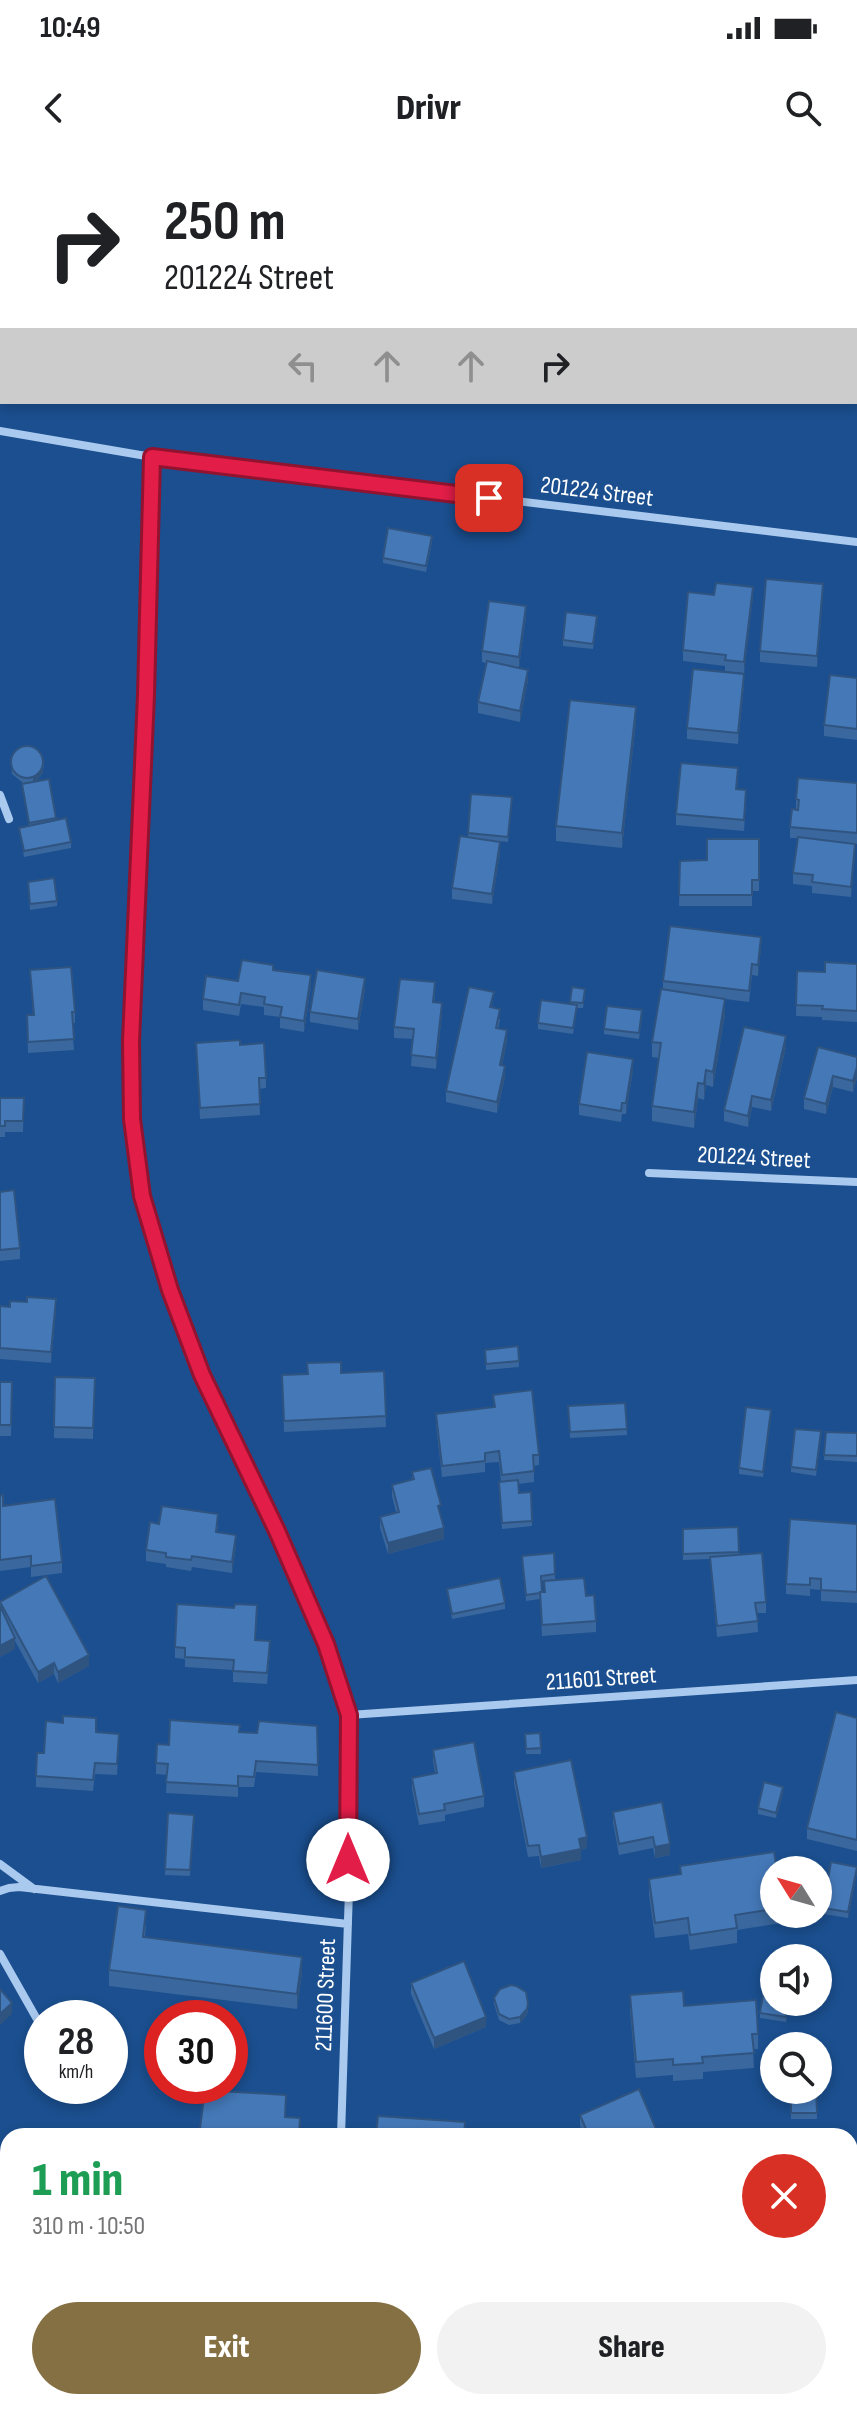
<!DOCTYPE html>
<html lang="en">
<head>
<meta charset="utf-8">
<style>
  body { margin:0; font-family:"Sofia Sans Condensed",sans-serif; background:#f2f2f2; color:#202124; height:100vh; display:flex; flex-direction:column; font-size:30px; white-space:nowrap }
  * { box-sizing:border-box; margin:0 }
  p { font-size:26px; color:#757577 }
  .icon { flex:none; width:44px; height:44px; fill:none; stroke:currentColor; stroke-width:2; stroke-linecap:round; stroke-linejoin:round }
  .map { position:relative; flex:1; overflow:hidden }
  .sheet { position:absolute; left:0px; top:1968px; width:858px; height:282px; display:flex; flex-direction:column; background:#fff; border-radius:24px 24px 0 0; box-shadow:0 4px 12px #0003 }
  .sheet>* { flex:none }
  .top-card { position:absolute; left:0px; top:0px; width:858px; height:244px; box-shadow:0 4px 12px #0003; background:#fff; color:#202124; overflow:hidden }
  .needle { width:52px; rotate:307deg }
  .controls { position:absolute; left:760px; top:1696px; display:grid; gap:16px }
  .controls a { display:grid; place-items:center; width:72px; height:72px; border-radius:50%; background:#fff; box-shadow:0 4px 12px #0003; font-size:40px }
  .speed { position:absolute; left:24px; top:1840px; display:flex; gap:16px; font-size:40px; font-weight:700; text-align:center }
  .speed>* { display:grid; place-content:center; width:104px; height:104px; border-radius:50%; background:#fff; box-shadow:0 4px 12px #0003; line-height:1 }
  .speed small { font-size:20px; font-weight:400 }
  .speed .limit { border:12px solid #d22; background:#fff; color:#111 }
  .pin { position:absolute; display:grid; place-items:center; width:68px; height:68px; color:#fff; margin:-34px; border-radius:16px; box-shadow:0 4px 12px #0006 }
  .me { position:absolute; width:88px; margin:-44px; rotate:0deg; stroke-linejoin:round; filter:drop-shadow(0 0 6px #0008) }
  .turn { display:flex; align-items:center; gap:28px; height:168px; padding:0 32px; font-size:36px }
  .turn .icon { width:104px; height:104px; stroke-width:2.5 }
  .turn b { display:block; font-size:56px; line-height:68px }
  .lanes { display:flex; align-items:center; height:76px; padding:0 32px; background:#0003; justify-content:center; gap:40px; direction:ltr }
  .lanes .off { opacity:.35 }
  .round { display:grid; place-items:center; flex:none; width:84px; height:84px; border-radius:42px; background:#f2f2f2 }
  .headline { display:flex; align-items:center; justify-content:space-between; height:136px; padding:0 32px }
  h1 { font-size:48px; font-weight:800; line-height:60px; color:#1e9e55 }
  .primary-button { display:flex; gap:16px; margin-top:auto; padding:16px 32px }
  .primary-button a { flex:1; height:92px; border-radius:48px; background:#847042; color:#fff; font-size:32px; font-weight:800; line-height:92px; text-align:center }
  .primary-button a+a { background:#f2f2f2; color:#202124 }
  .status { display:flex; justify-content:space-between; align-items:center; height:56px; padding:0 40px; background:#fff; direction:ltr }
  .status svg { height:22px; fill:currentColor }
  header { display:flex; justify-content:space-between; align-items:center; height:104px; padding:0 32px; background:#fff; font-size:36px; font-weight:800 }
  .map>svg:first-child { display:block }
</style>
</head>
<body>
<div class="status"><b>10:49</b><svg viewBox="0 0 49 12"><path d="M0 12V9h3v3zM5 12V6h3v6zM10 12V3h3v9zM15 12V0h3v12zM26 1h20v11H26zM47 4h2v5h-2z"/></svg></div>
<header><svg class="icon" aria-label="back" viewBox="0 0 24 24"><path d="M15 5l-7 7 7 7"/></svg>Drivr<svg class="icon" aria-label="search" viewBox="0 0 24 24"><circle cx="10" cy="10" r="6"/><path d="M15 15l6 6"/></svg></header>
<div class="map">
<svg width="857" height="2249" viewBox="0 0 857 2249">
  <rect width="100%" height="100%" fill="#1b4f8f"/>
  <g fill="none" stroke-linecap="round" stroke-linejoin="round">
    <path stroke="#a9c9ee" stroke-width="6" d="M856,38L857,37
      M0,81H2"/>
    <path stroke="#a9c9ee" stroke-width="8" d="M0,271L152,297L857,382
      M152,297L146,535L131,881L132,959L142,1036L170,1130L202,1215L265,1343L326,1484L349,1555V1730L341,1976
      M0,635L9,659
      M649,1013L857,1022
      M349,1555L857,1520
      M0,1704L34,1729
      M0,1731L9,1728L19,1727L348,1764
      M0,1794L42,1868
      M348,2242L349,2249"/>
    <path stroke="#a9c9ee" stroke-width="14" d="M856,108L857,107
      M0,162H2"/>
  </g>
  <path fill="#3a679d" d="M432,382L426,412L383,403V398Z
    M823,434L817,507L760,502V491Z
    M753,437L744,513L725,511V506L683,501V490Z
    M526,456L519,507L528,520L520,562L478,553V542L486,503L482,502V491Z
    M597,462L593,489L563,486V480Z
    M857,518V580L824,576V565Z
    M744,525L738,584L687,579V568Z
    M636,562L622,688L556,681V666Z
    M11,597L44,600L43,612L38,620L34,622L49,619L56,660L71,682V688L24,697L19,668L29,666L22,624L31,623H23L12,614Z
    M738,619L737,629L746,641L744,671L676,665V654Z
    M857,623V684H855L851,737L812,733V726L793,724V713L798,678H790V667L796,650V639Z
    M471,634L512,642L508,682L496,681L500,693L492,744L452,739V728L468,677Z
    M759,679V731H752V746H679L680,701L707,700Z
    M28,722L57,741V746L30,750Z
    M761,788L758,816L752,815L749,842L725,839V854L713,927L706,925L704,940L698,938L694,968L652,961V946L659,898L652,897V882L663,830V821Z
    M857,804V862L822,860V857L796,856L797,811L825,812Z
    M30,810L75,852V863H72L74,890L28,893L27,855H33Z
    M273,810L311,826L304,872L280,868V857L264,855V847L241,844L239,856L203,850V839L238,821Z
    M572,827L585,834L583,848H577L573,874L538,869V863L570,844Z
    M365,829L358,870L310,862V852Z
    M435,833L434,842L442,854L436,909L411,906L413,879L394,878V867Z
    M494,843L492,848L500,860L498,869L507,881L502,906L505,917L497,953L446,942V931Z
    M642,856L639,879L604,874V869Z
    M196,883L240,885L266,918V928L259,929L260,955L200,959Z
    M786,887L771,951L752,947L748,967L724,961V950Z
    M857,897V918L853,932L833,927L826,954L804,949V938Z
    M633,910L626,954H622L621,962L579,955V944Z
    M0,938H24L23,972H5V977H0Z
    M0,1032L20,1088V1099L0,1101Z
    M27,1142L56,1150L51,1203L0,1199V1146L10,1147Z
    M518,1186L519,1207L486,1210L485,1190Z
    M384,1211L386,1267L284,1272L282,1215Z
    M55,1217L95,1218L93,1279L54,1278Z
    M0,1222H12L11,1276H0Z
    M493,1235L539,1295V1305L534,1306V1322L518,1324L519,1333L531,1332L532,1366L502,1369L499,1327L501,1322L499,1302L485,1303V1312L442,1317L436,1265V1254L494,1247Z
    M625,1243L627,1275L570,1278L568,1246Z
    M771,1256L763,1317L739,1314V1308Z
    M826,1272L857,1273V1302L824,1300Z
    M821,1277L816,1316L791,1312V1307Z
    M412,1312L441,1356L444,1379L388,1394L380,1368V1357L396,1352L392,1336V1325L412,1320Z
    M0,1336L3,1346L62,1402V1413L31,1417V1407L0,1411Z
    M159,1364L218,1365L217,1372L236,1386L232,1413L192,1407L191,1411L166,1407V1404L146,1401V1390Z
    M857,1364V1443L821,1441V1430L810,1429V1436L786,1434V1424Z
    M738,1367L739,1395L766,1442V1453H757L758,1472L717,1477L710,1399L683,1400V1369Z
    M554,1393L555,1419L541,1421L542,1432H544V1421L586,1436L596,1461V1472L542,1476L540,1439L526,1441L522,1402Z
    M447,1429L505,1443V1449L452,1459Z
    M0,1442L89,1506L58,1523L54,1514L38,1523L15,1481V1489L0,1497Z
    M257,1456L255,1480L270,1492L267,1524L233,1522V1510L185,1507V1499L175,1498V1487Z
    M857,1558V1691L807,1679V1668Z
    M317,1566L318,1616L256,1612L254,1627H238V1637L166,1633L167,1615L156,1614V1603L169,1585L240,1572L257,1573Z
    M96,1572L119,1585L117,1615L95,1614L93,1631L36,1627V1616L44,1593Z
    M540,1573L541,1594H526L525,1574Z
    M433,1590L484,1636V1647L445,1655V1661L419,1665L412,1629V1618L435,1613L433,1601Z
    M514,1612L587,1688L581,1690V1700L541,1708L539,1696L528,1697L514,1623Z
    M783,1633L776,1658L758,1654V1648Z
    M662,1642L670,1695L655,1698L653,1688L619,1695L613,1663V1652Z
    M168,1653L194,1655L190,1716L165,1715Z
    M680,1706L774,1710V1754H782V1763L737,1770V1783L690,1790L688,1774L655,1778L649,1735V1719L680,1714Z
    M857,1712L848,1758L823,1754V1748Z
    M146,1765L145,1777L302,1812L297,1849L109,1826V1810Z
    M411,1823L486,1867L434,1889L411,1834Z
    M630,1835L684,1846L758,1874V1889H753L754,1908L703,1912V1919L673,1921V1915L636,1918L630,1850Z
    M494,1838L528,1849L527,1855L520,1863L509,1865L499,1860L494,1844Z
    M789,1842L786,1862L760,1858V1853Z
    M791,1930H816L817,1959H791Z
    M580,1955L659,1976H584L580,1966Z
    M245,2242H301L300,2249H245Z"/>
  <path fill="#305480" d="M574,0H615V2H565Z
    M823,424V434L817,507V496Z
    M753,427V437L744,513V502Z
    M526,446V456L519,507V497Z
    M528,510V520L520,562V551Z
    M744,514V525L738,584V573Z
    M636,547V562L622,688V673Z
    M43,606V612L38,620L33,623V617Z
    M500,682V693L492,744V734Z
    M855,684V694L851,737V727Z
    M761,777V788L758,816V805Z
    M311,815V826L304,872V861Z
    M365,818V829L358,870V859Z
    M725,839V854L713,927V912Z
    M442,843V854L436,909V898Z
    M507,870V881L500,916V905Z
    M786,876V887L771,951V940Z
    M633,899V910L626,954V943Z
    M505,906V917L497,953V942Z
    M857,907V918L853,932V921Z
    M706,910V925L704,940V924Z
    M833,916V927L826,954V944Z
    M698,923V938L694,968V952Z
    M752,936V947L748,967V956Z
    M56,1139V1150L51,1203V1192Z
    M444,1368V1379L388,1394V1383Z
    M236,1375V1386L232,1413V1402Z
    M15,1478V1489L0,1497V1486Z
    M89,1495V1506L58,1523V1512Z
    M54,1503V1514L38,1523V1512Z
    M783,1627V1633L776,1658V1653Z
    M587,1677V1688L581,1690V1700L541,1708V1697L579,1679Z
    M670,1684V1695L655,1698V1687Z
    M857,1707V1712L848,1758V1752Z
    M302,1797V1812L297,1849V1834Z
    M12,1843V1854L0,1865V1854Z
    M528,1843L527,1855L520,1863V1857Z
    M486,1857V1867L434,1889V1878Z"/>
  <path fill="#4478b7" stroke="#305480" stroke-width="2" d="M93,0H110L112,2H91Z
    M146,0H187L190,1V2H145Z
    M326,0H390L389,2H326Z
    M529,0H574L565,2H530Z
    M388,368L432,376L426,406L383,398Z
    M766,419L823,424L817,496L760,491Z
    M716,423L753,427L744,502L725,500L726,495L683,490L688,432L714,435Z
    M489,441L526,446L519,497L482,491Z
    M566,452L597,456L593,484L563,480Z
    M487,501L528,510L520,551L478,542Z
    M693,509L744,514L738,573L687,568Z
    M830,515L857,518V569L824,565Z
    M570,540L636,547L622,673L556,666Z
    M11 602a16 16 0 1 1 32 0a16 16 0 1 1-32 0Z
    M681,603L738,608L736,629L746,630L744,660L676,654Z
    M798,618L857,623V673L790,667L792,649L798,650L799,640L796,639Z
    M49,619L56,658L29,663L22,624Z
    M471,634L512,637L508,677L468,673Z
    M66,658L71,682L24,691L19,668Z
    M460,676L500,682L492,734L452,728Z
    M798,677L855,684L851,727L812,722L813,715L793,713Z
    M707,679H759V720H752V735H679L680,701L707,700Z
    M54,718L57,741L30,744L28,722Z
    M670,766L761,777L758,805L752,804L749,831L663,821Z
    M242,800L273,805V810L311,815L304,861L280,857L282,847L264,844L265,837L241,833L239,845L203,839L206,816L238,821Z
    M825,802L857,804V851L822,849L823,846L796,845L797,811L825,812Z
    M71,807L75,852H72L74,879L28,882L27,855H34L30,810Z
    M317,810L365,818L358,859L310,852Z
    M400,819L435,822L433,842L442,843L436,898L411,895L414,869L394,867Z
    M469,827L494,832L490,847L500,849L496,868L507,870L500,905L505,906L497,942L446,931Z
    M572,827L585,829L583,843L570,842Z
    M661,829L725,839L713,912L706,910L704,924L698,923L694,952L652,946L661,883L652,882Z
    M541,840L577,845L573,868L538,863Z
    M607,846L642,850L639,873L604,869Z
    M744,867L786,876L771,940L752,936L748,956L724,950Z
    M240,880V885L264,883L266,918H259L260,944L200,948L196,883Z
    M818,887L857,897V907L853,921L833,916L826,944L804,938Z
    M587,892L633,899L626,943H622L621,951L579,944Z
    M0,938H24L23,961H5V966H0Z
    M14,1030L20,1088L0,1090V1032Z
    M27,1137L56,1139L51,1192L0,1188V1146L10,1147V1141L27,1142Z
    M518,1186L519,1201L486,1204L485,1190Z
    M341,1202V1213L384,1211L386,1256L284,1261L282,1215L308,1214L307,1203Z
    M55,1217L95,1218L93,1268L54,1267Z
    M0,1222H12L11,1265H0Z
    M532,1230L539,1295H533L534,1311L502,1315L499,1291L485,1293V1301L442,1306L436,1254L495,1247L493,1235Z
    M625,1243L627,1269L570,1272L568,1246Z
    M746,1247L771,1250L763,1312L739,1308Z
    M795,1269L821,1271L816,1310L791,1307Z
    M826,1272L857,1273V1296L824,1295Z
    M431,1308L441,1345L438,1346L444,1368L388,1383L380,1357L399,1352L392,1325L414,1319L412,1312Z
    M518,1320L519,1333L531,1332L532,1361L502,1363L499,1322Z
    M3,1335V1346L55,1339L62,1402L31,1406V1396L0,1400V1336Z
    M162,1346L218,1354L216,1372L236,1375L232,1402L192,1396L191,1400L166,1397V1393L146,1390L150,1362L159,1364Z
    M790,1359L857,1364V1432L821,1430V1419L810,1418V1425L786,1424Z
    M738,1367L739,1392L683,1394V1369Z
    M554,1393L555,1414L541,1416L542,1432H540V1433L526,1435L522,1396Z
    M762,1393L766,1442L755,1443L758,1461L717,1466L710,1397Z
    M46,1416L89,1495L58,1512L54,1503L38,1512L0,1442Z
    M500,1418L505,1443L452,1454L447,1429Z
    M584,1418L586,1436L594,1435L596,1461L542,1465L540,1432H545L544,1421Z
    M177,1444L234,1448L235,1444L257,1445L255,1480L270,1481L267,1513L233,1511L234,1500L185,1497V1488L175,1487Z
    M0,1446L15,1478L0,1486Z
    M836,1552L857,1558V1680L807,1668Z
    M63,1556L96,1558V1572L119,1574L117,1604L95,1603L93,1620L36,1616L37,1593H44L46,1561L63,1563Z
    M170,1560L240,1565L239,1572L257,1573L259,1561L317,1566L318,1605L256,1601L254,1617L238,1616V1626L166,1622L168,1604L156,1603L157,1584L169,1585Z
    M540,1573L541,1588L526,1589L525,1574Z
    M474,1582L484,1636L444,1644L445,1650L419,1654L412,1618L437,1613L433,1590Z
    M571,1600L587,1677L579,1679L581,1689L541,1697L539,1685L528,1686L514,1612Z
    M764,1622L783,1627L776,1653L758,1648Z
    M662,1642L670,1684L655,1687L653,1677L619,1684L613,1652Z
    M168,1653L194,1655L190,1710L165,1709Z
    M774,1692L777,1710H774V1749L735,1755L737,1768L690,1775L688,1758L655,1763L649,1719L681,1714L680,1706Z
    M831,1702L857,1707L848,1752L823,1748Z
    M118,1746L146,1750L143,1777L302,1797L297,1834L109,1810Z
    M464,1801L486,1857L434,1878L411,1823Z
    M511,1825L516,1826L526,1832L528,1843L527,1849L520,1857L509,1859L499,1854L494,1838L500,1829Z
    M0,1829L12,1843L0,1854Z
    M764,1829L774,1831V1842H788L786,1857L760,1853Z
    M683,1831L684,1846L756,1840L758,1874H752L754,1893L702,1897L703,1903L673,1905V1899L636,1902L630,1835Z
    M639,1929L659,1976H589L580,1955Z
    M205,1930L286,1935L285,1957L300,1958L299,1976H199Z
    M791,1930H816L817,1953H791Z
    M378,1956L465,1962L464,1976H376Z
    M160,2242H229L230,2249H161Z
    M245,2242H300V2244Z
    M483,2242H538L540,2249H464Z"/>
  <g fill="none" stroke-linecap="round" stroke-linejoin="round">
    <g stroke="#92132f" stroke-width="20">
      <path id="route" d="M348,1700L349,1555L326,1484L277,1371L202,1215L170,1130L142,1036L132,959L131,881L146,535L152,297L489,338"/>
    </g>
    <use href="#route" stroke="#e11d48" stroke-width="14"/>
  </g>
  <g text-anchor="middle" stroke-width="8" stroke-linejoin="round" paint-order="stroke">
    <g font-size="24" fill="#fff" stroke="#1b4f8f">
      <text transform="translate(597 331) rotate(7)" y="8">201224 Street</text>
      <text transform="translate(754 997) rotate(3)" y="8">201224 Street</text>
      <text transform="translate(601 1518) rotate(-4)" y="8">211601 Street</text>
      <text transform="translate(325 1835) rotate(-88)" y="8">211600 Street</text>
    </g>
  </g>
</svg>
<div class="controls">
<a><svg class="needle" viewBox="-14 -14 28 28"><path d="M0-13l5 13h-10z" fill="#e53935"/><path d="M0 13l5-13h-10z" fill="#757577"/></svg></a>
<a><svg class="icon" aria-label="sound" viewBox="0 0 24 24"><path d="M4 9h4l5-4v14l-5-4H4zM17 9q2 3 0 6"/></svg></a>
<a><svg class="icon" aria-label="search" viewBox="0 0 24 24"><circle cx="10" cy="10" r="6"/><path d="M15 15l6 6"/></svg></a>
</div>
<div class="speed"><div>28<small>km/h</small></div><div class="limit">30</div></div>
<div class="pin" style="left:489px;top:338px;background:#d93025"><svg class="icon" aria-label="arrive" viewBox="0 0 24 24"><path d="M6 21V4h12l-3 4 3 4H6"/></svg></div>
<svg class="me" style="left:348px;top:1700px" viewBox="-20 -20 40 40"><circle r="19" fill="#fff"/><path d="M0-13L10 11 0 6-10 11z" fill="#e11d48"/></svg>
<div class="top-card">
<div class="turn"><svg class="icon" aria-label="right" viewBox="0 0 24 24"><path d="M7 20v-9h11M14 6l5 5-5 5"/></svg><div><b>250 m</b>201224 Street</div></div>
<div class="lanes"><svg class="icon off" aria-label="left" viewBox="0 0 24 24"><path d="M17 20v-9H6M10 6l-5 5 5 5"/></svg><svg class="icon off" aria-label="ahead" viewBox="0 0 24 24"><path d="M12 20V5M6 11l6-6 6 6"/></svg><svg class="icon off" aria-label="ahead" viewBox="0 0 24 24"><path d="M12 20V5M6 11l6-6 6 6"/></svg><svg class="icon" aria-label="right" viewBox="0 0 24 24"><path d="M7 20v-9h11M14 6l5 5-5 5"/></svg></div>
</div>
<section class="sheet">
<div class="headline"><div><h1>1 min</h1><p>310 m · 10:50</p></div><a class="round" style="background:#d93025;color:#fff"><svg class="icon" aria-label="close" viewBox="0 0 24 24"><path d="M6 6l12 12M18 6L6 18"/></svg></a></div>
<div class="primary-button"><a>Exit</a><a>Share</a></div>
</section>
</div>
</body>
</html>
